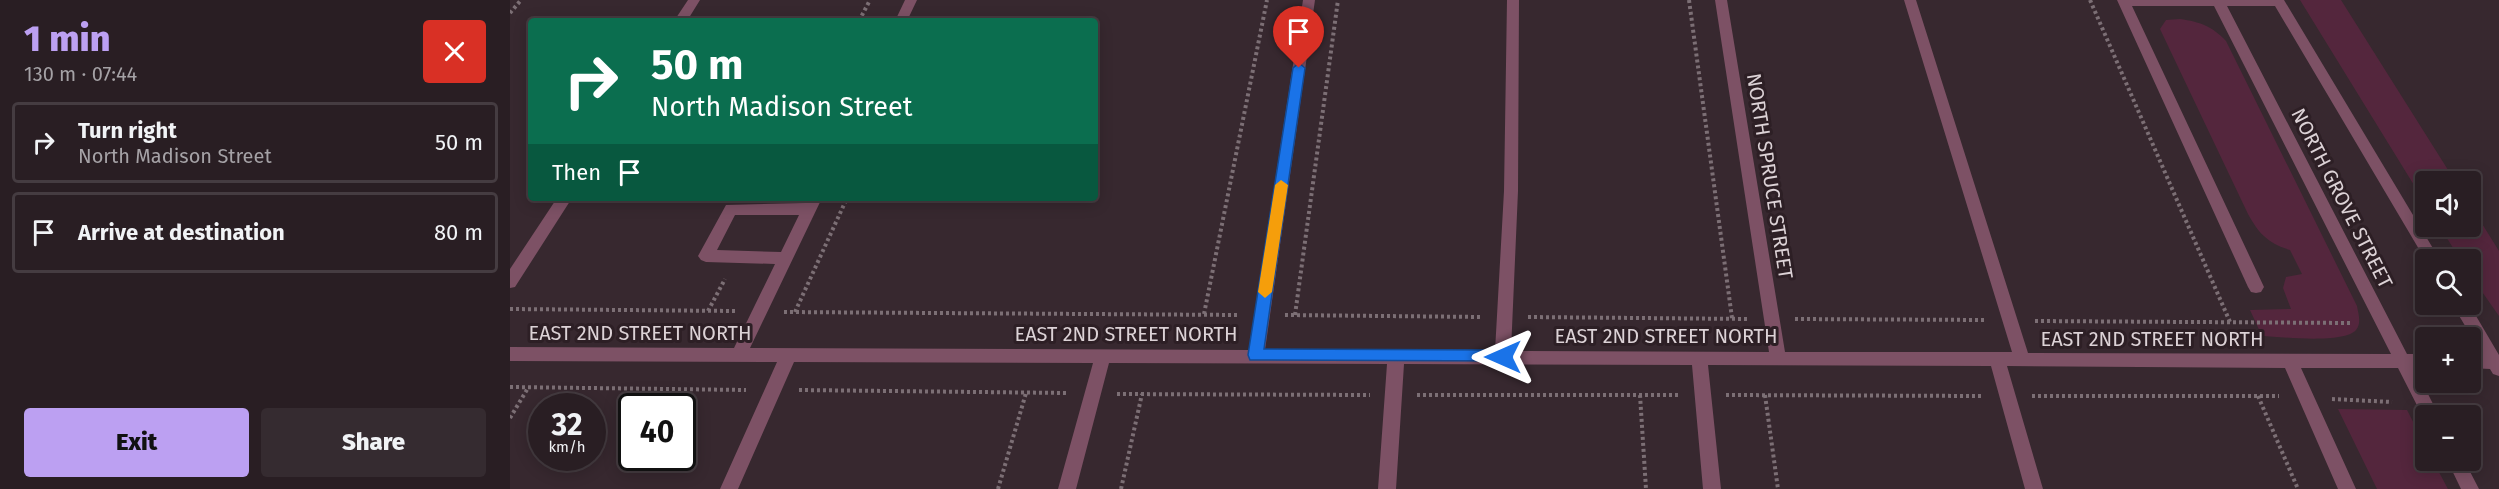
<!DOCTYPE html>
<html lang="en">
<head>
<meta charset="utf-8">
<style>
  body { margin:0; font-family:"Fira Sans",sans-serif; background:#352b30; color:#f1f3f6; height:100vh; display:flex; flex-direction:column; font-size:22px; white-space:nowrap }
  * { box-sizing:border-box; margin:0 }
  p { font-size:20px; color:#a5a2a6 }
  .icon { flex:none; width:33px; height:33px; fill:none; stroke:currentColor; stroke-width:2; stroke-linecap:round; stroke-linejoin:round }
  .map { position:relative; flex:1; overflow:hidden }
  .drawer { display:flex; flex-direction:column; background:#291e23; width:510px }
  .drawer>* { flex:none }
  .hud { position:absolute; left:18px; top:18px; width:570px; height:183px; border-radius:6px; box-shadow:0 3px 15px #0003,0 0 0 2px #453c41; background:#0b6e4f; color:#fff; overflow:hidden }
  .controls { position:absolute; left:1905px; top:171px; display:grid; gap:12px }
  .controls a { display:grid; place-items:center; width:66px; height:66px; border-radius:6px; background:#291e23; box-shadow:0 3px 15px #0003,0 0 0 2px #453c41; font-size:30px }
  .speed { position:absolute; left:18px; top:393px; display:flex; gap:12px; font-size:30px; font-weight:700; text-align:center }
  .speed>* { display:grid; place-content:center; width:78px; height:78px; border-radius:50%; background:#291e23; box-shadow:0 3px 15px #0003,0 0 0 2px #453c41; line-height:1 }
  .speed small { font-size:15px; font-weight:400 }
  .speed .limit { border:3px solid #111; border-radius:9px; background:#fff; color:#111 }
  .pin { position:absolute; display:grid; place-items:center; width:51px; height:51px; color:#fff; margin:-62px -26px; border-radius:50% 50% 50% 0; rotate:-45deg; box-shadow:0 0 6px #0007 }
  .pin .icon { rotate:45deg }
  .me { position:absolute; width:66px; margin:-33px; rotate:270deg; stroke-linejoin:round; filter:drop-shadow(0 0 4px #0008) }
  .turn { display:flex; align-items:center; gap:21px; height:126px; padding:0 24px; font-size:27px }
  .turn .icon { width:78px; height:78px; stroke-width:2.5 }
  .turn b { display:block; font-size:42px; line-height:51px }
  .then { display:flex; align-items:center; height:57px; padding:0 24px; background:#0003; gap:12px; font-size:22px }
  .round { display:grid; place-items:center; flex:none; width:63px; height:63px; border-radius:6px; background:#352b30 }
  .overview { display:flex; align-items:center; justify-content:space-between; height:102px; padding:0 24px }
  h1 { font-size:36px; font-weight:800; line-height:45px; color:#bca0f2 }
  .action { display:flex; gap:12px; margin-top:auto; padding:12px 24px }
  .action a { flex:1; height:69px; border-radius:6px; background:#bca0f2; color:#111; font-size:24px; font-weight:800; line-height:69px; text-align:center }
  .action a+a { background:#352b30; color:#f1f3f6 }
  ul { padding:0; list-style:none }
  li { display:flex; align-items:center; gap:18px; height:81px; margin:0 12px 9px; padding:0 12px; border:3px solid #453c41; border-radius:6px }
  li div { flex:1 }
  li b { display:block; font-size:22px }
  li em { font-style:normal }
  main { display:flex; flex:1; min-height:0 }
  .map>svg:first-child { display:block }
</style>
</head>
<body>
<main>
<section class="drawer">
<div class="overview"><div><h1>1 min</h1><p>130 m · 07:44</p></div><a class="round" style="background:#d93025;color:#fff"><svg class="icon" aria-label="close" viewBox="0 0 24 24"><path d="M6 6l12 12M18 6L6 18"/></svg></a></div>
<ul>
<li><svg class="icon" aria-label="right" viewBox="0 0 24 24"><path d="M7 20v-9h11M14 6l5 5-5 5"/></svg><div><b>Turn right</b><p>North Madison Street</p></div><em>50 m</em></li>
<li><svg class="icon" aria-label="arrive" viewBox="0 0 24 24"><path d="M6 21V4h12l-3 4 3 4H6"/></svg><div><b>Arrive at destination</b></div><em>80 m</em></li>
</ul>
<div class="action"><a>Exit</a><a>Share</a></div>
</section>
<div class="map">
<svg width="1989" height="489" viewBox="0 0 1989 489">
  <rect width="100%" height="100%" fill="#37282f"/>
  <path fill="#54263d" d="M1790,0H1831L1945,181L1916,182L1915,203Z
    M1670,19C1690,22 1702,26 1716,41L1847,306C1848,313 1852,323 1846,330C1834,344 1772,337 1752,336L1740,310L1781,309L1773,288L1776,277L1792,274L1780,250C1758,243 1749,234 1738,214L1650,29L1656,20Z
    M1961,206L1989,251V316L1961,276L1960,260L1950,259L1930,227L1960,226Z
    M1828,409L1897,410L1915,445L1916,460L1923,461L1938,489H1867Z"/>
  <g fill="none" stroke-linecap="round" stroke-linejoin="round">
    <path stroke="#7c6f75" stroke-width="4" stroke-dasharray="3 3" stroke-linecap="butt" d="M1179,0L1222,318
      M1580,0L1720,322
      M0,13L11,0
      M349,21L360,0
      M0,309L225,311
      M198,311L215,279
      M274,312L729,315
      M285,312L337,198
      M694,314L757,0
      M775,315L972,317
      M785,315L828,0
      M1018,317L1239,319
      M1285,319L1476,320
      M1525,321L1840,323
      M0,387L236,390
      M289,390L557,393
      M607,394L860,395
      M907,395H1169
      M1130,395L1136,489
      M1216,395L1472,396
      M1255,395L1268,489
      M1522,396H1769
      M1748,396L1788,489
      M1822,399L1882,402
      M0,418L18,388
      M488,489L516,393
      M611,489L632,394"/>
    <path fill="#7d5165" fill-rule="evenodd" d="M178,0H190L177,21H164Z
      M395,0H407L397,21H385Z
      M793,0H805L755,350L985,351L994,191L997,0H1009L1008,191L1001,351L1259,352L1205,0H1217L1275,352H1502L1394,0H1406L1518,353L1881,354L1704,6H1622L1754,287L1751,292L1746,293L1741,292L1738,287L1607,0H1774L1930,260L1916,261L1765,6H1717L1897,354H1916V368H1905L1929,416H1916L1915,421L1888,368H1791L1846,489H1828L1775,368L1497,366L1533,489H1515L1481,366L1198,365L1211,489H1193L1182,365L894,364L886,489H868L877,364L599,363L566,489H548L583,363L284,362L228,489H210L267,362L0,361V347L224,348L265,264L196,262L191,260L188,256L216,205L295,203L298,198H312L240,348L739,350ZM225,215H289L271,252L207,250Z
      M47,198H62L5,287L0,288V269Z
      M1942,304H1959L1989,355V376L1983,374L1980,369L1960,368V354H1972Z
      M1937,460H1954L1969,489H1951Z"/>
  </g>
  <path fill="#1a73e8" stroke="#114b97" stroke-width="1.5" d="M789,63L795,68L754,349L993,350L998,352L1000,357L998,361L740,360L738,355L783,68Z"/>
  <path fill="#f59e0b" d="M771,180L778,185L762,292L755,298L748,292L765,185Z"/>
  <g text-anchor="middle" stroke-width="6" stroke-linejoin="round" paint-order="stroke">
    <g font-size="20" fill="#dcd2d6" stroke="#2d1f25">
      <text transform="translate(1260 176) rotate(81)" y="7">NORTH SPRUCE STREET</text>
      <text transform="translate(1832 198) rotate(63)" y="7">NORTH GROVE STREET</text>
      <text x="130" y="340">EAST 2ND STREET NORTH</text>
      <text x="616" y="341">EAST 2ND STREET NORTH</text>
      <text x="1156" y="343">EAST 2ND STREET NORTH</text>
      <text x="1642" y="346">EAST 2ND STREET NORTH</text>
    </g>
  </g>
</svg>
<div class="controls">
<a><svg class="icon" aria-label="sound" viewBox="0 0 24 24"><path d="M4 9h4l5-4v14l-5-4H4zM17 9q2 3 0 6"/></svg></a>
<a><svg class="icon" aria-label="search" viewBox="0 0 24 24"><circle cx="10" cy="10" r="6"/><path d="M15 15l6 6"/></svg></a>
<a>+</a>
<a>−</a>
</div>
<div class="speed"><div>32<small>km/h</small></div><div class="limit">40</div></div>
<div class="pin" style="left:789px;top:68px;background:#d93025"><svg class="icon" aria-label="arrive" viewBox="0 0 24 24"><path d="M6 21V4h12l-3 4 3 4H6"/></svg></div>
<svg class="me" style="left:993px;top:357px" viewBox="-20 -20 40 40"><path d="M0-17L14 15 0 8-14 15z" fill="#1a73e8" stroke="#fff" stroke-width="4"/></svg>
<div class="hud">
<div class="turn"><svg class="icon" aria-label="right" viewBox="0 0 24 24"><path d="M7 20v-9h11M14 6l5 5-5 5"/></svg><div><b>50 m</b>North Madison Street</div></div>
<div class="then">Then<svg class="icon" aria-label="arrive" viewBox="0 0 24 24"><path d="M6 21V4h12l-3 4 3 4H6"/></svg></div>
</div>
</div>
</main>
</body>
</html>
